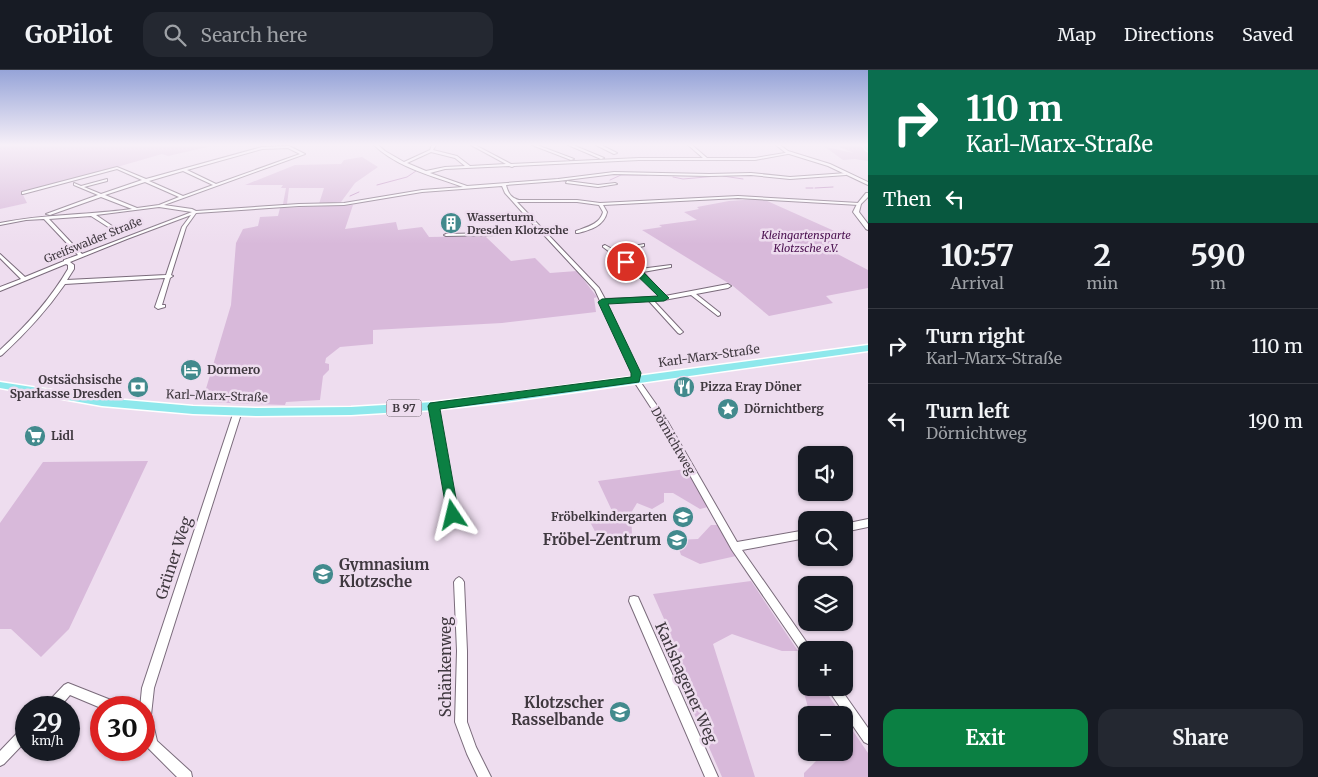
<!DOCTYPE html>
<html lang="en">
<head>
<meta charset="utf-8">
<style>
  body { margin:0; font-family:Merriweather,serif; background:#242831; color:#f1f3f6; height:100vh; display:flex; flex-direction:column; font-size:19px; white-space:nowrap }
  * { box-sizing:border-box; margin:0 }
  p { font-size:16px; color:#9ea1a6 }
  .icon { flex:none; width:28px; height:28px; fill:none; stroke:currentColor; stroke-width:2; stroke-linecap:round; stroke-linejoin:round }
  .map { position:relative; flex:1; overflow:hidden }
  .side { display:flex; flex-direction:column; background:#171b24; width:450px }
  .side>* { flex:none }
  .hud { background:#0b6e4f; color:#fff; overflow:hidden }
  .fabs { position:absolute; left:798px; top:376px; display:grid; gap:10px }
  .fabs a { display:grid; place-items:center; width:55px; height:55px; border-radius:10px; background:#171b24; box-shadow:0 1px 4px #0004; font-size:25px }
  .speed { position:absolute; left:15px; top:626px; display:flex; gap:10px; font-size:25px; font-weight:700; text-align:center }
  .speed>* { display:grid; place-content:center; width:65px; height:65px; border-radius:50%; background:#171b24; box-shadow:0 1px 4px #0004; line-height:1 }
  .speed small { font-size:12px; font-weight:400 }
  .speed .limit { border:8px solid #d22; background:#fff; color:#111 }
  .pin { position:absolute; display:grid; place-items:center; width:42px; height:42px; color:#fff; margin:-21px; border:2px solid #fff; border-radius:50%; box-shadow:0 1px 5px #0007 }
  .me { position:absolute; width:55px; margin:-28px; rotate:350deg; stroke-linejoin:round; filter:drop-shadow(0 0 4px #0008) }
  .turn { display:flex; align-items:center; gap:18px; height:105px; padding:0 15px; font-size:22px }
  .turn .icon { width:65px; height:65px; stroke-width:2.5 }
  .turn b { display:block; font-size:35px; line-height:42px }
  .then { display:flex; align-items:center; height:48px; padding:0 15px; background:#0003; gap:10px; font-size:19px }
  .eta { display:flex; justify-content:space-evenly; align-items:center; height:85px; text-align:center }
  .eta b { font-size:30px; font-weight:700; line-height:35px }
  .primary-button { display:flex; gap:10px; margin-top:auto; padding:10px 15px }
  .primary-button a { flex:1; height:58px; border-radius:15px; background:#0b8043; color:#fff; font-size:20px; font-weight:700; line-height:58px; text-align:center }
  .primary-button a+a { background:#242831; color:#f1f3f6 }
  ul { padding:0; list-style:none }
  li { display:flex; align-items:center; gap:15px; height:75px; padding:0 15px; border-top:1px solid #363941 }
  li div { flex:1 }
  li b { display:block; font-size:19px }
  li em { font-style:normal }
  header { display:flex; align-items:center; gap:30px; box-sizing:border-box; height:70px; padding:0 25px; background:#171b24; border-bottom:1px solid #363941 }
  header strong { font-size:24px }
  nav { display:flex; gap:28px; margin-inline-start:auto; font-size:18px }
  .search { width:350px; height:45px; background:#242831; display:flex; align-items:center; gap:12px; box-sizing:border-box; padding:0 18px; border-radius:15px; color:#9ea1a6; font-size:19px }
  main { display:flex; flex:1; min-height:0 }
  .map>svg:first-child { display:block }
</style>
</head>
<body>
<header>
<strong>GoPilot</strong>
<div class="search"><svg class="icon" aria-label="search" viewBox="0 0 24 24"><circle cx="10" cy="10" r="6"/><path d="M15 15l6 6"/></svg>Search here</div>
<nav><a>Map</a><a>Directions</a><a>Saved</a></nav>
</header>
<main>
<div class="map">
<svg width="868" height="707" viewBox="0 0 868 707">
  <rect width="100%" height="100%" fill="#eeddef"/>
  <path fill="#d8b9da" d="M0,75H217L168,86L162,84L72,110L22,123L27,133L0,139Z
    M841,75H860L868,83V91L855,89L843,90L825,77L854,83L839,77Z
    M362,87L378,97L355,113L341,132L319,134L324,118H289L287,134H283L286,118H281L283,115H245L295,95L341,94L344,90Z
    M758,129L765,130L850,168L828,166L835,176L828,179L868,200V218L826,226L833,233L769,246L733,216L642,160L662,157L659,155L697,150L684,142L699,139L697,137L729,131Z
    M353,135L345,159L396,152L398,160L422,157L429,167L485,166L511,191L535,188L550,203L577,201L597,227L594,228L596,242L502,253L373,260V274L340,277L326,288L325,293L329,294V300L323,306L320,330L286,332L285,335L202,332L231,235L236,173L243,159L258,156L260,147L278,146L280,138Z
    M148,391L69,559L41,587L11,559H0V453L43,392Z
    M686,399L708,437L700,439L673,423H664V432L652,439L637,433L631,443L632,465L621,471L599,469L589,450L614,445L598,411Z
    M711,455H718L736,486L700,494L681,485L676,470L698,469Z
    M751,511L798,581H782L732,564L713,574L755,707H722L657,559L668,558L653,524Z
    M806,613V618H823L842,645H810L802,615Z
    M844,648L868,683V707H804V703L821,686L820,683L844,682Z"/>
  <g fill="none" stroke-linecap="round" stroke-linejoin="round">
    <path stroke="#bc8dbf" stroke-width="1" d="M723,106L743,109
      M673,107L683,109L717,106
      M610,110L621,105H647
      M377,115L407,107L416,101
      M806,118H813
      M815,118L833,117
      M350,126L359,122"/>
    <g stroke="#7a6b7b" stroke-width="2">
      <path id="minor" d="M374,75H378L385,81L404,92L430,80L432,75H436L433,80L457,86L470,96L506,94L471,75H475L511,94L639,88H703L688,75H692L707,88H755L791,82L793,83L755,90H639L514,96L512,97L509,96L445,99L430,103L467,116L558,109L614,102L709,104L751,103L790,107L847,103L846,105L790,109L751,105L709,106L614,104L558,111L506,115C508,123 511,128 519,130H577L600,133L738,126L859,133L861,134L859,135L738,128L603,135L607,142C604,156 590,160 578,163H576V161C587,157 600,154 603,142L599,135L577,132H517L599,218L605,229L660,227L637,202L603,177V176L605,175L614,180L644,174V176L617,183L640,199L671,195V197L643,202L665,226L728,214L731,216L728,218L696,224L720,243V245L718,246L691,225L664,230H653L682,261L683,262L680,264L678,263L648,230L606,232L639,303V310L665,347L737,472L806,460V468L742,480L812,580H806V585L803,584L732,480L659,350L633,310V303L595,220L543,164L446,166L444,165L446,164L540,162L505,123L502,116L422,122L344,135L299,136L196,143L186,157L171,205L173,206L170,208L162,235H165V237L158,239L155,237L165,208L65,214C47,240 26,263 2,285L0,286V280C26,256 50,230 68,199V195L66,194L0,221V217L21,209L0,188V184L25,207L64,191V190L78,185L44,149L26,150L0,155V153C44,144 88,145 132,139L101,127L50,145L46,144L98,125L74,115V113L81,116L107,109V111L84,117L101,124L142,110L117,99L23,124H22V122L117,97L146,109L262,77L289,76L305,84L164,135L192,139L196,141L299,134L344,133L422,120L463,117C433,106 398,98 374,75ZM288,78L300,84L216,114L187,100L262,79ZM431,82L455,88L465,96L445,97L426,101L407,93ZM183,101L213,115L183,126L149,111ZM145,112L179,127L159,135L137,138L105,125ZM159,137L192,142L82,184L49,149L91,146L116,162L118,161V160L96,145ZM191,145L182,157L166,205L67,210L74,199V195L70,192L127,169Z
        M532,75H537L574,89L571,90Z
        M568,75H573L604,88L601,89Z
        M596,75H601L617,83L614,84Z
        M567,111L598,115L615,113L617,114L598,117L566,113Z
        M434,333L438,336L457,445L456,448L453,449L450,448L449,445L430,336Z
        M238,338L242,341L154,618L151,645L157,671L191,702L192,707H177L148,678C142,665 144,651 144,638H140L142,618L234,341Z
        M868,449V457L844,462V454Z
        M459,507L462,509L464,512L467,581V652L476,677L491,707H478L467,684L455,652L457,581L454,512L456,509Z
        M634,526L638,527L718,707H705L629,531L630,527Z
        M68,613L121,634L123,638H101L70,625L59,638H44L46,634L64,615Z
        M827,618H840L868,658V674L864,672Z
        M26,656V671L4,694L0,696V681L22,658Z"/>
    </g>
    <g stroke="#7a6b7b" stroke-width="2">
      <path id="tertiary" d="M776,75H780L788,81L830,94L868,112V115L828,96L786,83Z
        M866,123H868V127L861,134L859,142L868,154V160L866,159L853,142L857,134Z"/>
    </g>
    <g stroke="#fff" stroke-width="3">
      <path id="primary" d="M863,75H867L868,81L866,80Z
        M868,275V281L504,332L434,340L351,345L258,346L193,344L102,336L0,318V312L102,328L193,336L258,338L351,337L434,332L504,324Z"/>
    </g>
    <use href="#minor" fill="#fff" fill-rule="evenodd"/>
    <use href="#tertiary" fill="#fff" fill-rule="evenodd"/>
    <use href="#primary" fill="#8ee8ec" fill-rule="evenodd"/>
  </g>
  <linearGradient id="sky" x2="0" y2="1"><stop stop-color="#96a4d8"/><stop offset="0.43" stop-color="#f7f0f8"/><stop offset="1" stop-color="#f7f0f8" stop-opacity="0"/></linearGradient>
  <rect width="868" height="174" fill="url(#sky)"/>
  <path fill="#0b8043" stroke="#07532c" d="M626,189L641,200L669,228L664,231L608,234L641,303L639,312L440,339L459,445L457,449L453,451L448,449L428,336L430,333L631,307V303L598,232L602,229L658,226L624,193L623,192Z"/>
  <defs>
    <g id="building-disc" transform="scale(1.125)"><circle r="9.5" fill="#428a8d" stroke="#eeddef"/><path d="M-4-6H4V6H1V3H-1V6H-4ZM-2.5-4.3h1.7v1.8h-1.7ZM.8-4.3h1.7v1.8H.8ZM-2.5-1h1.7V.8h-1.7ZM.8-1h1.7V.8H.8Z" fill="#fff"/></g>
    <g id="hotel-disc" transform="scale(1.125)"><circle r="9.5" fill="#428a8d" stroke="#eeddef"/><path d="M-6-4.5h1.5V1H6V5H4.5V3h-9V5H-6ZM-4 0a1.8 1.8 0 1 1 3.6 0ZM.5 0V-2.5h3Q6-2.5 6 0Z" fill="#fff"/></g>
    <g id="bank-disc" transform="scale(1.125)"><circle r="9.5" fill="#428a8d" stroke="#eeddef"/><path d="M-6-4H6V4H-6ZM0-2.3a2.3 2.3 0 1 0 0 4.6a2.3 2.3 0 1 0 0-4.6Z" fill="#fff"/></g>
    <g id="restaurant-disc" transform="scale(1.125)"><circle r="9.5" fill="#428a8d" stroke="#eeddef"/><path d="M-5-6h1v4h1v-4h1v4h1v-4h1v5L-1.5 .5V6h-2V.5L-5-1ZM5-6V6H3V1.5H1.5Q1.5-4 5-6Z" fill="#fff"/></g>
    <g id="sight-disc" transform="scale(1.125)"><circle r="9.5" fill="#428a8d" stroke="#eeddef"/><path d="M0-6L1.8-2.2L6-1.7L2.9 1.2L3.7 5.4L0 3.3L-3.7 5.4L-2.9 1.2L-6-1.7L-1.8-2.2Z" fill="#fff"/></g>
    <g id="supermarket-disc" transform="scale(1.125)"><circle r="9.5" fill="#428a8d" stroke="#eeddef"/><path d="M-6-5.5h2.5l.6 2H6L4.5 2H-2.5L-4.4-4H-6ZM-1.5 3.2a1.3 1.3 0 1 0 .1 0ZM3 3.2a1.3 1.3 0 1 0 .1 0Z" fill="#fff"/></g>
    <g id="school-disc" transform="scale(1.125)"><circle r="9.5" fill="#428a8d" stroke="#eeddef"/><path d="M0-5L7-2L0 1L-7-2ZM-4 1L0 2.5L4 1V4Q0 6-4 4Z" fill="#fff"/></g>
  </defs>
  <g fill-rule="evenodd">
    <use href="#building-disc" x="451" y="153"/>
    <use href="#hotel-disc" x="191" y="300"/>
    <use href="#bank-disc" x="138" y="317"/>
    <use href="#restaurant-disc" x="684" y="317"/>
    <use href="#sight-disc" x="728" y="339"/>
    <use href="#supermarket-disc" x="35" y="366"/>
    <use href="#school-disc" x="683" y="447"/>
    <use href="#school-disc" x="677" y="470"/>
    <use href="#school-disc" x="323" y="504"/>
    <use href="#school-disc" x="620" y="642"/>
  </g>
  <g text-anchor="middle" stroke-width="5" stroke-linejoin="round" paint-order="stroke">
    <g font-size="11" font-weight="bold" fill="#3f383f" stroke="#eeddef" text-anchor="start">
      <text x="467" y="151">Wasserturm<tspan x="467" dy="13">Dresden Klotzsche</tspan></text>
    </g>
    <g font-size="11" font-style="italic" fill="#4a104f" stroke="#eeddef">
      <text x="806" y="169">Kleingartensparte<tspan x="806" dy="13">Klotzsche e.V.</tspan></text>
    </g>
    <g font-size="11" fill="#3f383f" stroke="#eeddef">
      <text transform="translate(93 170) rotate(-22)" y="4">Greifswalder Straße</text>
    </g>
    <rect fill="#eeddef" stroke="#746a74" stroke-width="1" x="386.5" y="329.5" width="35" height="17" rx="4"/>
    <g font-size="11" font-weight="bold" fill="#3f383f">
      <text x="404" y="342">B 97</text>
    </g>
    <g font-size="12" fill="#3f383f" stroke="#eeddef">
      <text transform="translate(709 286) rotate(-8)" y="4">Karl-Marx-Straße</text>
      <text transform="translate(217 326) rotate(2)" y="4">Karl-Marx-Straße</text>
      <text transform="translate(673 371) rotate(60)" y="4">Dörnichtweg</text>
    </g>
    <g font-size="12" font-weight="bold" fill="#3f383f" stroke="#eeddef" text-anchor="start">
      <text x="207" y="304">Dormero</text>
      <text x="122" y="314" text-anchor="end">Ostsächsische<tspan x="122" dy="14">Sparkasse Dresden</tspan></text>
      <text x="700" y="321">Pizza Eray Döner</text>
      <text x="744" y="343">Dörnichtberg</text>
      <text x="51" y="370">Lidl</text>
      <text x="667" y="451" text-anchor="end">Fröbelkindergarten</text>
    </g>
    <g font-size="15" font-weight="bold" fill="#3f383f" stroke="#eeddef" text-anchor="end">
      <text x="661" y="475">Fröbel-Zentrum</text>
      <text x="339" y="500" text-anchor="start">Gymnasium<tspan x="339" dy="17">Klotzsche</tspan></text>
      <text x="604" y="638">Klotzscher<tspan x="604" dy="17">Rasselbande</tspan></text>
    </g>
    <g font-size="15" fill="#3f383f" stroke="#eeddef">
      <text transform="translate(174 488) rotate(-72)" y="5">Grüner Weg</text>
      <text transform="translate(446 597) rotate(-90)" y="5">Schänkenweg</text>
      <text transform="translate(686 613) rotate(66)" y="5">Karlshagener Weg</text>
    </g>
  </g>
</svg>
<div class="fabs">
<a><svg class="icon" aria-label="sound" viewBox="0 0 24 24"><path d="M4 9h4l5-4v14l-5-4H4zM17 9q2 3 0 6"/></svg></a>
<a><svg class="icon" aria-label="search" viewBox="0 0 24 24"><circle cx="10" cy="10" r="6"/><path d="M15 15l6 6"/></svg></a>
<a><svg class="icon" aria-label="layers" viewBox="0 0 24 24"><path d="M12 4l9 5-9 5-9-5zM3 14l9 5 9-5"/></svg></a>
<a>+</a>
<a>−</a>
</div>
<div class="speed"><div>29<small>km/h</small></div><div class="limit">30</div></div>
<div class="pin" style="left:626px;top:192px;background:#d93025"><svg class="icon" aria-label="arrive" viewBox="0 0 24 24"><path d="M6 21V4h12l-3 4 3 4H6"/></svg></div>
<svg class="me" style="left:453px;top:445px" viewBox="-20 -20 40 40"><path d="M0-17L14 15 0 8-14 15z" fill="#0b8043" stroke="#fff" stroke-width="4"/></svg>
</div>
<section class="side">
<div class="hud">
<div class="turn"><svg class="icon" aria-label="right" viewBox="0 0 24 24"><path d="M7 20v-9h11M14 6l5 5-5 5"/></svg><div><b>110 m</b>Karl-Marx-Straße</div></div>
<div class="then">Then<svg class="icon" aria-label="left" viewBox="0 0 24 24"><path d="M17 20v-9H6M10 6l-5 5 5 5"/></svg></div>
</div>
<div class="eta">
<div><b>10:57</b><p>Arrival</p></div>
<div><b>2</b><p>min</p></div>
<div><b>590</b><p>m</p></div>
</div>
<ul>
<li><svg class="icon" aria-label="right" viewBox="0 0 24 24"><path d="M7 20v-9h11M14 6l5 5-5 5"/></svg><div><b>Turn right</b><p>Karl-Marx-Straße</p></div><em>110 m</em></li>
<li><svg class="icon" aria-label="left" viewBox="0 0 24 24"><path d="M17 20v-9H6M10 6l-5 5 5 5"/></svg><div><b>Turn left</b><p>Dörnichtweg</p></div><em>190 m</em></li>
</ul>
<div class="primary-button"><a>Exit</a><a>Share</a></div>
</section>
</main>
</body>
</html>
